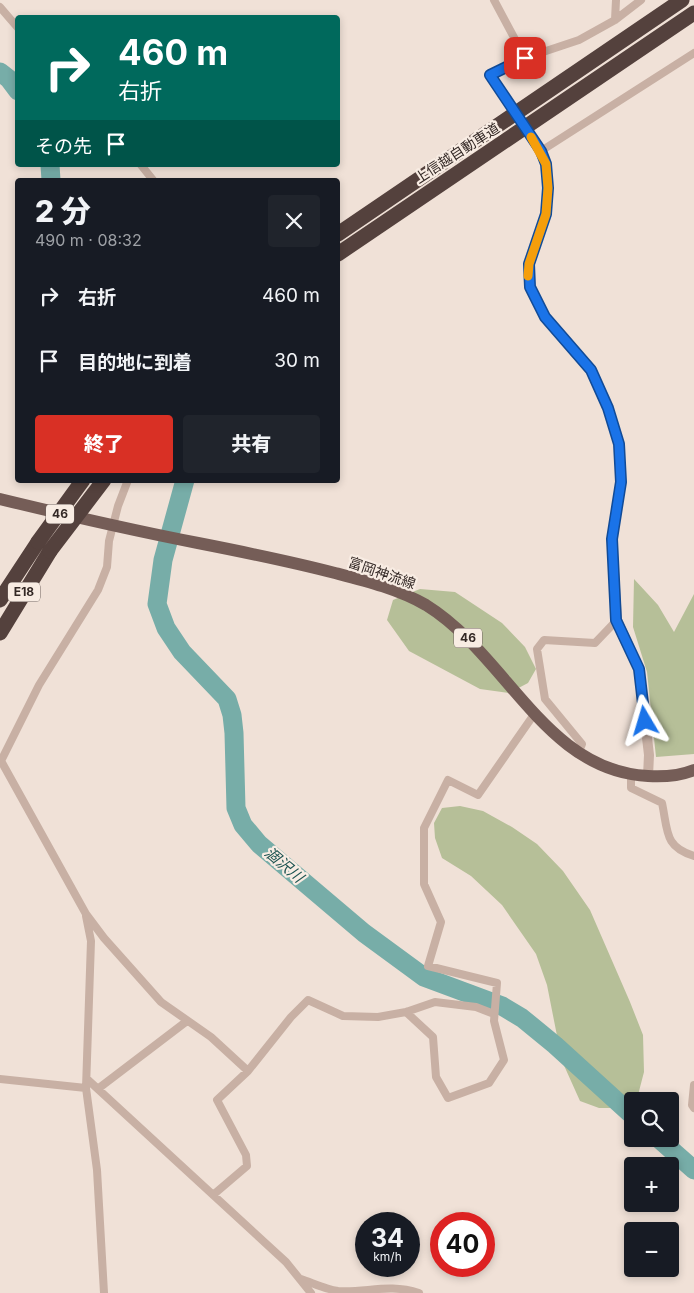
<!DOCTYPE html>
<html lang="ja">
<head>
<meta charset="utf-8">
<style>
  body { margin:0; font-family:Inter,"Noto Sans JP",sans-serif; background:#20242c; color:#f1f3f6; height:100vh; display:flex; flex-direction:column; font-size:19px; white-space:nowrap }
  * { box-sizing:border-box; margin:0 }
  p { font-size:16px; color:#9ea1a6 }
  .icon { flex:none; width:28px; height:28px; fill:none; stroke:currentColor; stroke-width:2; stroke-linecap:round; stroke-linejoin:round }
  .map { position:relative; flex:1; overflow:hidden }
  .side { position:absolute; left:15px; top:178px; width:325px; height:305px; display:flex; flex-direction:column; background:#171b24; border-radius:5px; box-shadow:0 2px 8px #0003 }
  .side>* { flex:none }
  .guide { position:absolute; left:15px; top:15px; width:325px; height:152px; border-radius:5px; box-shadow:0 2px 8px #0003; background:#00695c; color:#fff; overflow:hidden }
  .buttons { position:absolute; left:624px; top:1092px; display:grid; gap:10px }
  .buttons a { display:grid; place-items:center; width:55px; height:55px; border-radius:5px; background:#171b24; box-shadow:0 2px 8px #0003; font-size:25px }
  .speed { position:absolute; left:355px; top:1212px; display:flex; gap:10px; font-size:25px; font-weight:700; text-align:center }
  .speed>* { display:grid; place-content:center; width:65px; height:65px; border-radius:50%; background:#171b24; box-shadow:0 2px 8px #0003; line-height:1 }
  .speed small { font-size:12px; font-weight:400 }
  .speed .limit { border:8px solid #d22; background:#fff; color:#111 }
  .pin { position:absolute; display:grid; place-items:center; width:42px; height:42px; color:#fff; margin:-21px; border-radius:10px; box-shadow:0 2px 8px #0006 }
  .me { position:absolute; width:55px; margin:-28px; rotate:353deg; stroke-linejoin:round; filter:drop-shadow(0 0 4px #0008) }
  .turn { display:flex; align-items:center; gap:18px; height:105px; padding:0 20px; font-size:22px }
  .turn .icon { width:65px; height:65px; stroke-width:2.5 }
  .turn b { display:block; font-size:35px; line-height:42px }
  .then { display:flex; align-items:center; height:48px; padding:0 20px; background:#0003; gap:10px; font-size:19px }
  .round { display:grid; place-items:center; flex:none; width:52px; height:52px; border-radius:5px; background:#20242c }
  .headline { display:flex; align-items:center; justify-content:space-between; height:85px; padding:0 20px }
  h1 { font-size:30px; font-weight:800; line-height:38px }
  .primary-button { display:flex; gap:10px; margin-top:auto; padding:10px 20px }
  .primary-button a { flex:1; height:58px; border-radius:5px; background:#d93025; color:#fff; font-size:20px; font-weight:800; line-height:58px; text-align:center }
  .primary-button a+a { background:#20242c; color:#f1f3f6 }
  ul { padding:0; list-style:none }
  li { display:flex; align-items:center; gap:15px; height:65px; padding:0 20px }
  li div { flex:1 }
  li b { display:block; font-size:19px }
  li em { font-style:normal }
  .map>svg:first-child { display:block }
</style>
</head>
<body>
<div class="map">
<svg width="694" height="1293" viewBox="0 0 694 1293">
  <rect width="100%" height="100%" fill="#f0e1d7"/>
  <path fill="#b6bf98" d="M634,579L658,605L674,632L694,594V754L656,757L647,672L633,627Z
    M420,589L455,592L502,623L525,647L536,669L528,683L509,693L480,689L409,651L387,620L393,600Z
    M460,806L483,811L512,827L537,844L563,871L590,910L630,1002L643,1035L644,1072L638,1095L620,1108H599L580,1101L562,1061L547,985L536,954L502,905L471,876L442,858L435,838L434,823L442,808Z"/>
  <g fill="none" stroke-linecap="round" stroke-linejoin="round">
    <path stroke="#77ada8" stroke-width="19" d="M0,72L9,79L18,91
      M50,165L51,180
      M185,480L163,560L157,604L166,628L182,652L227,699L232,715L234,733L236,808L243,825L259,844L364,933L424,977L502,1006L522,1018L555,1045L632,1115
      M659,1139L694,1170"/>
    <path stroke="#c8b0a4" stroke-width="8" d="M494,0L525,58
      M0,7L18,28
      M615,20L616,0
      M494,82L490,75L525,58L579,40L615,20L641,0
      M541,151L694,53
      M141,165L153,180
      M578,754L582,744L545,699L537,649L544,640L595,643L617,620
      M0,759L86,914L104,938L161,1002L211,1037L248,1071L291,1017L308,1000L343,1016L378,1017L406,1012L435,1002L476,1007L494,1014
      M0,763L39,685L98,590L107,567L109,541L118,506L128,480
      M631,776V788L662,803C668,831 664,847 694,856
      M86,916L91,941L86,1088L97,1170L104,1293
      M406,1012L433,1037L436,1077L448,1098L489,1083L504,1060L494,1021L497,983L428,966L441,922L424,884V828L448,780L478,795L535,713
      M0,1079L86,1088
      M87,1079L286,1262L311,1293
      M694,1085L692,1105L694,1108
      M99,1088L187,1021
      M213,1195L247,1166L246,1155L217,1100L248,1071
      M301,1279C313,1283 325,1289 338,1291C366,1293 389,1283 419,1293"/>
    <path stroke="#c8b0a4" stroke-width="10" d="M536,144L546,164L548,188L546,214L529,264L530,287L545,317L591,370L608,408L619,444L621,482L612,539L617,620L639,669L649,755L648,776"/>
    <path stroke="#755d57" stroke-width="12" d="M0,499C66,515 131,530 198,543C244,552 289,561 335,573C366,581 398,589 426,605C507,655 545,771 648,776C664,777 679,776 694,770"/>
    <path stroke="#54413d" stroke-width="15" d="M338,234L682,0
      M338,254L694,13
      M0,600L38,542
      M0,633L50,551"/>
    <path stroke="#c8b0a4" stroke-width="8" d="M494,82L536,144"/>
    <path stroke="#54413d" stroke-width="15" d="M38,542L83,480
      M50,551L104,480"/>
  </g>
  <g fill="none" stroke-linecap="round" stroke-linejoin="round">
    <g stroke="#114b97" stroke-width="12">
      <path id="route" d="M525,58L490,75L541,151L546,164L548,188L546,214L529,264L530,287L545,317L591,370L608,408L619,444L621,482L612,539L616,620L639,669L645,721"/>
    </g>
    <use href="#route" stroke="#1a73e8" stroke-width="9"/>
    <path stroke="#f59e0b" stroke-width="9" d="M528,276L529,264L546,214L548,188L546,164L531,137"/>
  </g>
  <g text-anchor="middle" stroke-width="4.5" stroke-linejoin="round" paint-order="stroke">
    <g fill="#f8ece3" stroke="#6e635e" stroke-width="1">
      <rect x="46" y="504.5" width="28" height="19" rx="4"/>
      <rect x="8" y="582.5" width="32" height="19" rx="4"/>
      <rect x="454" y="628.5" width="28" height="19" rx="4"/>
    </g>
    <g font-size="12" font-weight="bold" fill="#332825">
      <text x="60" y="518">46</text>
      <text x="24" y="596">E18</text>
      <text x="468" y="642">46</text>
    </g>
    <g font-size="14" fill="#332825" stroke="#f8ece3">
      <text transform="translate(457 153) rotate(-33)" y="5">上信越自動車道</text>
      <text transform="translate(382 573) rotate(19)" y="5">富岡神流線</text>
    </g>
    <g font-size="15" font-style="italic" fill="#1c5350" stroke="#f8ece3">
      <text transform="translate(284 865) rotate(40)" y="5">涸沢川</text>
    </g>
  </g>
</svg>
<div class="buttons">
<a><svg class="icon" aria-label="search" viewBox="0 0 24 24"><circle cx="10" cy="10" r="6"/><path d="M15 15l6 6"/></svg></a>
<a>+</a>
<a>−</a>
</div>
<div class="speed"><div>34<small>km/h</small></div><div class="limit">40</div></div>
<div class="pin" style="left:525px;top:58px;background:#d93025"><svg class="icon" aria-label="arrive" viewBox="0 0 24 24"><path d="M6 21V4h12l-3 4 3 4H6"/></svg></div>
<svg class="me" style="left:645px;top:721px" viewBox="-20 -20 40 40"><path d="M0-17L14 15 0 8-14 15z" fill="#1a73e8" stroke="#fff" stroke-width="4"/></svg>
<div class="guide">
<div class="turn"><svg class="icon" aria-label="right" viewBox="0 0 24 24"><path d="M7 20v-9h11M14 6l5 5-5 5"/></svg><div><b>460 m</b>右折</div></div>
<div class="then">その先<svg class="icon" aria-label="arrive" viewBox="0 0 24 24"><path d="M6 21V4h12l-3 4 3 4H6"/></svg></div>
</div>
<section class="side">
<div class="headline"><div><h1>2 分</h1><p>490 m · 08:32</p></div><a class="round"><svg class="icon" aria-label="close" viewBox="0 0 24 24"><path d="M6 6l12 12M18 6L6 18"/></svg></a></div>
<ul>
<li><svg class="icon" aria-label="right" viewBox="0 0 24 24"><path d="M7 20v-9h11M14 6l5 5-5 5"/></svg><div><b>右折</b></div><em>460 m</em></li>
<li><svg class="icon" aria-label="arrive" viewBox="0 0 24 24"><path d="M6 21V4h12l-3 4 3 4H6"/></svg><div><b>目的地に到着</b></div><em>30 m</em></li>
</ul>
<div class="primary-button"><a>終了</a><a>共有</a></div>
</section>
</div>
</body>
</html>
